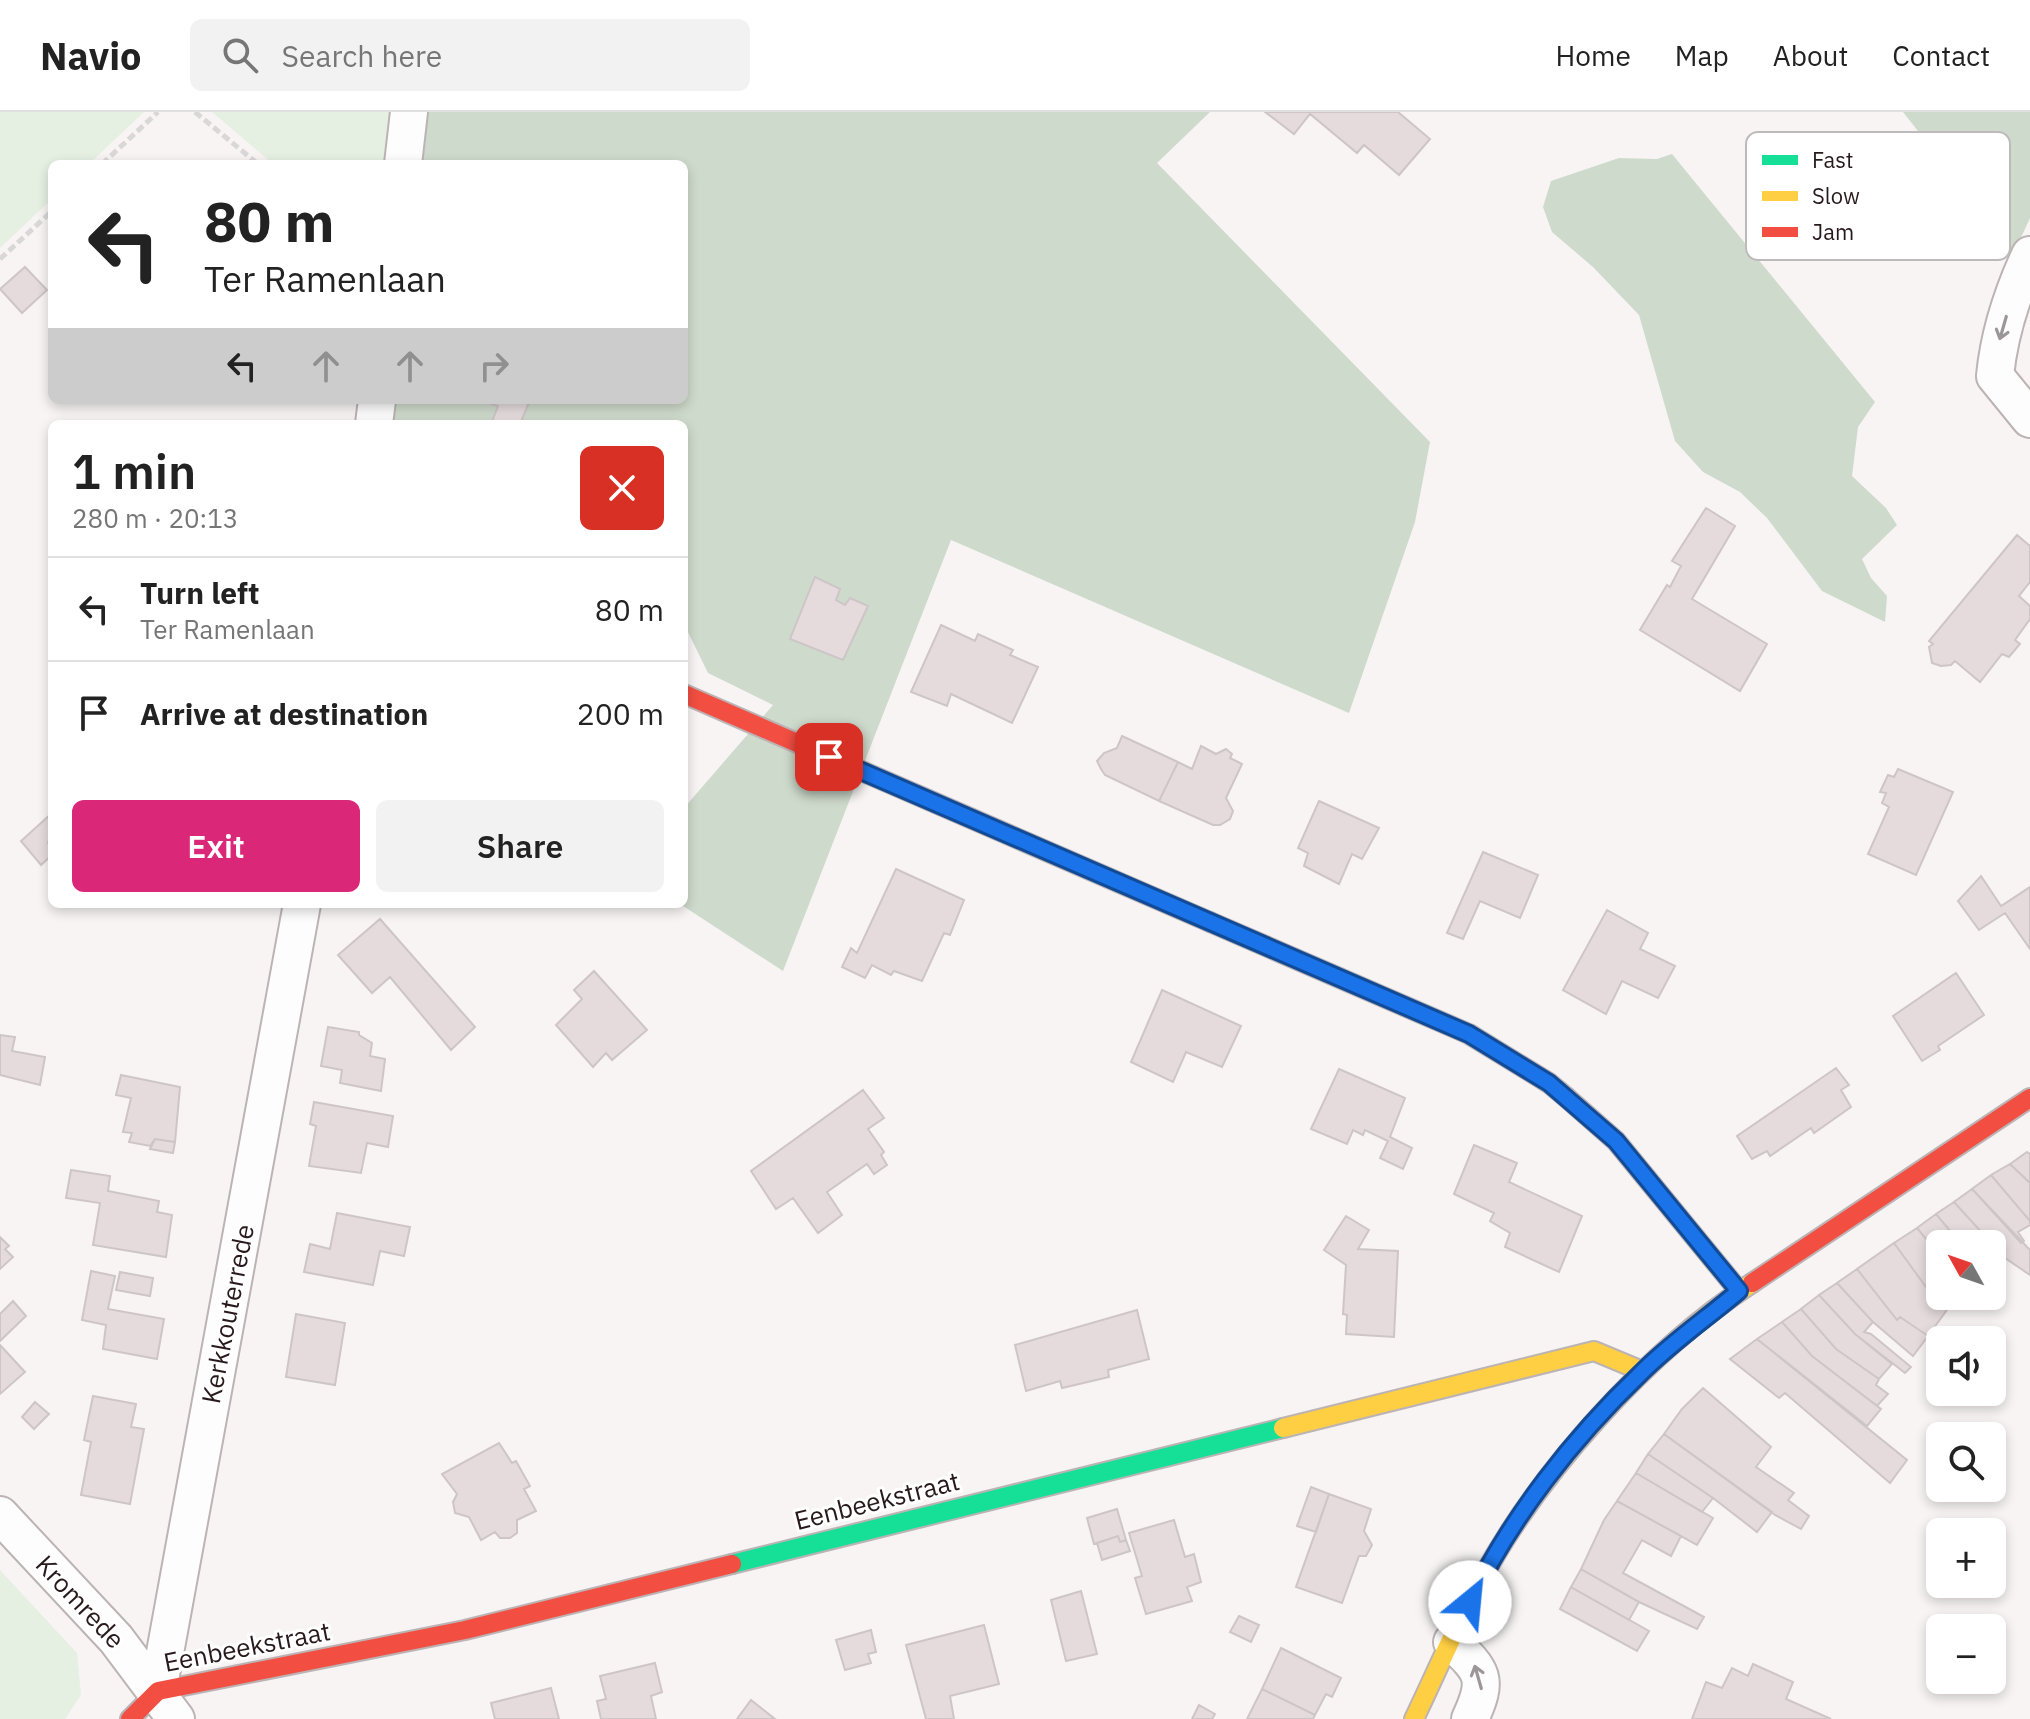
<!DOCTYPE html>
<html lang="en">
<head>
<meta charset="utf-8">
<style>
  body { margin:0; font-family:"IBM Plex Sans",sans-serif; background:#f2f2f2; color:#222; height:100vh; display:flex; flex-direction:column; font-size:30px; white-space:nowrap }
  * { box-sizing:border-box; margin:0 }
  p { font-size:26px; color:#767676 }
  .icon { flex:none; width:44px; height:44px; fill:none; stroke:currentColor; stroke-width:2; stroke-linecap:round; stroke-linejoin:round }
  .map { position:relative; flex:1; overflow:hidden }
  .drawer { position:absolute; left:48px; top:308px; width:640px; height:488px; display:flex; flex-direction:column; background:#fff; border-radius:12px; box-shadow:0 4px 12px #0003 }
  .drawer>* { flex:none }
  .top-card { position:absolute; left:48px; top:48px; width:640px; height:244px; border-radius:12px; box-shadow:0 4px 12px #0003; background:#fff; color:#222; overflow:hidden }
  .needle { width:52px; rotate:310deg }
  .controls { position:absolute; left:1926px; top:1118px; display:grid; gap:16px }
  .controls a { display:grid; place-items:center; width:80px; height:80px; border-radius:12px; background:#fff; box-shadow:0 4px 12px #0003; font-size:40px }
  .pin { position:absolute; display:grid; place-items:center; width:68px; height:68px; color:#fff; margin:-34px; border-radius:16px; box-shadow:0 4px 12px #0006 }
  .me { position:absolute; width:88px; margin:-44px; rotate:28deg; stroke-linejoin:round; filter:drop-shadow(0 0 6px #0008) }
  .turn { display:flex; align-items:center; gap:28px; height:168px; padding:0 24px; font-size:36px }
  .turn .icon { width:104px; height:104px; stroke-width:2.5 }
  .turn b { display:block; font-size:56px; line-height:68px }
  .lanes { display:flex; align-items:center; height:76px; padding:0 24px; background:#0003; justify-content:center; gap:40px; direction:ltr }
  .lanes .off { opacity:.35 }
  .round { display:grid; place-items:center; flex:none; width:84px; height:84px; border-radius:12px; background:#f2f2f2 }
  .overview { display:flex; align-items:center; justify-content:space-between; height:136px; padding:0 24px }
  h1 { font-size:48px; font-weight:600; line-height:60px }
  .button { display:flex; gap:16px; margin-top:auto; padding:16px 24px }
  .button a { flex:1; height:92px; border-radius:12px; background:#db2777; color:#fff; font-size:32px; font-weight:600; line-height:92px; text-align:center }
  .button a+a { background:#f2f2f2; color:#222 }
  ul { padding:0; list-style:none }
  li { display:flex; align-items:center; gap:24px; height:104px; padding:0 24px; border-top:2px solid #e0e0e0 }
  li div { flex:1 }
  li b { display:block; font-size:30px }
  li em { font-style:normal }
  header { display:flex; align-items:center; gap:48px; box-sizing:border-box; height:112px; padding:0 40px; background:#fff; border-bottom:2px solid #e0e0e0 }
  header strong { font-size:38px }
  nav { display:flex; gap:44px; margin-inline-start:auto; font-size:28px }
  .search { width:560px; height:72px; background:#f2f2f2; display:flex; align-items:center; gap:20px; box-sizing:border-box; padding:0 28px; border-radius:12px; color:#767676; font-size:30px }
  .map>svg:first-child { display:block }
</style>
</head>
<body>
<header>
<strong>Navio</strong>
<div class="search"><svg class="icon" aria-label="search" viewBox="0 0 24 24"><circle cx="10" cy="10" r="6"/><path d="M15 15l6 6"/></svg>Search here</div>
<nav><a>Home</a><a>Map</a><a>About</a><a>Contact</a></nav>
</header>
<div class="map">
<svg width="2030" height="1607" viewBox="0 0 2030 1607">
  <rect width="100%" height="100%" fill="#f8f4f4"/>
  <path fill="#e5f0e3" d="M0,0H144L89,52H52V87L0,136Z
    M212,0H395L390,52H273Z
    M0,1458L77,1541L81,1583L65,1607H0Z"/>
  <path fill="#cedacb" d="M425,0H1210L1157,51L1430,330L1415,410L1349,601L951,428L783,859L680,792H684V696L773,593L708,561L684,512V312H389L392,288H684V52H419Z
    M1903,0H2030V106L2014,141Z
    M1672,42L1875,290L1858,315L1852,364L1886,396L1897,413L1862,447L1871,466L1887,484L1885,510L1822,479L1767,406L1740,380L1703,360L1675,329L1639,203L1593,155L1552,120L1543,95L1551,69L1619,46L1657,47Z"/>
  <path fill="#e5dbdc" stroke="#cec5c6" stroke-width="2" d="M1265,0H1398L1430,27L1399,63L1364,33L1357,41L1310,2L1294,22Z
    M25,155L47,178L22,201L0,177Z
    M530,288L520,312H491L498,294L483,289Z
    M1706,396L1735,414L1692,487L1767,532L1740,579L1640,518L1667,473L1670,475L1681,454L1672,449Z
    M2017,423L2030,434V470L2019,484L2030,494V507L2015,528L2020,532L2009,545L2002,542L1980,570L1955,549L1951,553L1941,554L1932,551L1929,535L1933,532L1929,529Z
    M815,465L840,477L836,488L845,493L850,486L868,494L843,548L790,527Z
    M941,513L975,529L978,522L1013,538L1010,543L1038,555L1012,611L951,582L947,594L911,580Z
    M1122,624L1178,650L1159,689L1105,663L1101,657L1097,649L1104,641L1117,636Z
    M1201,634L1216,642L1226,637L1232,642L1230,646L1242,652L1226,686L1233,699L1230,707L1220,713H1213L1159,689L1178,650L1192,657Z
    M1898,657L1953,680L1916,763L1868,742L1889,695L1882,691L1886,681L1880,680L1888,663L1894,665Z
    M1319,689L1379,716L1362,747L1352,742L1339,772L1304,754L1308,741L1298,736Z
    M52,701V727L48,730L52,743L41,753L21,729Z
    M1483,740L1538,763L1520,806L1480,789L1463,827L1447,821Z
    M896,757L964,788L950,823L944,821L922,869L894,859L891,863L872,853L865,866L842,855L851,836L857,841Z
    M1981,764L2001,794L2030,775V837L2005,801L1979,818L1958,789Z
    M1607,798L1648,821L1640,837L1675,854L1658,886L1622,869L1606,902L1563,878Z
    M380,807L475,915L451,938L390,865L372,881L338,843Z
    M594,859L647,918L612,948L606,941L593,955L556,913L582,887L574,878Z
    M1956,861L1984,903L1938,934L1940,938L1922,949L1893,904Z
    M1162,878L1241,914L1222,955L1186,940L1173,970L1131,950Z
    M328,915L359,920V923L372,931L370,944L385,947L381,979L340,971L342,958L321,954Z
    M0,923L15,925L12,939L45,945L40,973L0,963Z
    M1836,956L1849,973L1841,978L1851,995L1814,1021L1811,1016L1770,1044L1767,1039L1752,1047L1737,1024Z
    M1339,957L1405,986L1390,1025L1412,1036L1403,1057L1380,1046L1388,1029L1365,1018L1363,1023L1353,1018L1347,1032L1311,1017Z
    M121,963L180,975L175,1030L155,1027L150,1034L129,1030L132,1021L123,1020L131,986L116,983Z
    M863,978L884,1006L868,1017L884,1040L881,1043L887,1053L874,1062L867,1052L827,1080L842,1103L818,1121L793,1086L776,1097L751,1059Z
    M314,990L393,1004L388,1035L367,1031L361,1061L309,1054L316,1014L310,1012Z
    M155,1027L175,1030L173,1041L150,1037Z
    M1474,1033L1517,1051L1509,1070L1582,1104L1559,1160L1505,1135L1510,1121L1490,1109L1494,1101L1454,1082Z
    M2027,1040L2030,1042V1071L2010,1052Z
    M2010,1052L2030,1071V1109L1991,1063Z
    M71,1058L110,1064L108,1079L159,1089L157,1100L172,1103L166,1145L93,1133L100,1091L66,1086Z
    M1991,1063L2030,1109V1113L2018,1120L2024,1129L2021,1131L1972,1077Z
    M1972,1077L2030,1138V1163L2005,1146L1954,1090Z
    M1954,1090L2005,1146L1992,1158V1132H1961L1936,1102Z
    M337,1101L410,1115L404,1144L380,1139L373,1173L304,1160L310,1132L330,1137Z
    M1936,1102L1961,1132H1940V1144L1917,1116Z
    M1346,1104L1369,1118L1358,1137L1398,1139L1394,1225L1346,1222L1347,1203L1343,1202L1346,1153L1324,1138Z
    M1917,1116L1940,1144V1184H1958L1962,1188L1952,1197L1934,1186L1894,1131Z
    M0,1125L9,1134L5,1137L13,1145L0,1157Z
    M1894,1131L1934,1186L1949,1195L1928,1224L1900,1205L1897,1208L1857,1157Z
    M1857,1157L1897,1208L1900,1205L1928,1224L1913,1244L1873,1210L1837,1171Z
    M91,1159L115,1164L108,1197L164,1207L157,1247L103,1237L106,1213L82,1208Z
    M120,1160L153,1166L150,1184L116,1178Z
    M1837,1171L1873,1210L1864,1220L1871,1222L1911,1255L1905,1261L1855,1222L1819,1183Z
    M1819,1183L1855,1222L1892,1252L1879,1267L1836,1237L1801,1197Z
    M13,1189L26,1204L0,1229V1202Z
    M1801,1197L1836,1237L1879,1267L1876,1273L1888,1282L1877,1294L1812,1244L1782,1210Z
    M1137,1198L1149,1247L1108,1258L1109,1265L1062,1276L1060,1269L1026,1279L1015,1233Z
    M296,1202L345,1211L335,1273L286,1265Z
    M1782,1210L1812,1244L1881,1297L1867,1314L1757,1227Z
    M1757,1227L1907,1348L1890,1371L1785,1281L1779,1286L1730,1247Z
    M0,1233L25,1260L0,1282Z
    M1703,1276L1771,1335L1756,1355L1794,1381L1788,1388L1809,1404L1801,1417L1775,1403L1664,1322L1682,1297Z
    M93,1284L136,1292L131,1315L144,1317L130,1392L81,1383L91,1330L84,1328Z
    M35,1290L49,1302L34,1317L22,1305Z
    M1664,1322L1772,1400L1757,1420L1713,1386L1648,1342Z
    M499,1331L512,1351L516,1349L530,1374L524,1377L536,1399L517,1408V1421L510,1426H500L495,1420L481,1428L469,1405L455,1401L453,1390L457,1382L442,1362Z
    M1648,1342L1713,1386L1702,1400L1636,1361Z
    M1636,1361L1713,1406L1697,1433L1617,1389Z
    M1311,1375L1329,1382L1316,1420L1297,1414Z
    M1329,1382L1371,1397L1364,1419L1372,1433L1366,1444H1359L1342,1491L1296,1475Z
    M1617,1389L1681,1424L1671,1444L1642,1428L1623,1461L1704,1505L1697,1517L1639,1490L1581,1457L1604,1408Z
    M1117,1397L1126,1428L1120,1430L1118,1424L1094,1432L1087,1406Z
    M1174,1408L1185,1445L1194,1442L1201,1470L1187,1475L1192,1489L1146,1502L1135,1466L1142,1464L1129,1421Z
    M1118,1424L1120,1430L1126,1428L1130,1439L1102,1448L1097,1431Z
    M1581,1457L1639,1490L1629,1508L1571,1475Z
    M1571,1475L1649,1519L1637,1539L1560,1497Z
    M1081,1479L1097,1542L1066,1549L1051,1488Z
    M1239,1504L1259,1513L1251,1530L1230,1520Z
    M984,1513L999,1572L950,1584L954,1607H926L906,1533Z
    M871,1518L876,1540L868,1542L871,1551L845,1558L836,1528Z
    M1281,1536L1341,1566L1332,1585L1326,1582L1315,1603L1262,1577Z
    M655,1551L662,1580L651,1584L656,1607H601L597,1589L606,1587L600,1564Z
    M1753,1552L1793,1570L1786,1587L1831,1607H1692L1706,1570L1722,1576L1732,1556L1748,1564Z
    M551,1576L559,1607H495L491,1591Z
    M1262,1577L1315,1603L1313,1607H1247Z
    M751,1588L775,1607H737Z
    M1199,1593L1215,1602L1212,1607H1192Z"/>
  <g fill="none" stroke-linecap="round" stroke-linejoin="round">
    <g stroke="#bcb3b4" stroke-width="40">
      <path id="street" d="M403,52L409,0
        M2030,143C2012,182 1999,222 1995,264L2030,307
        M374,312L377,288
        M0,1403L116,1527L176,1607
        M1452,1530C1483,1560 1489,1566 1470,1607
        M158,1579L302,792"/>
    </g>
    <g stroke="#bcb3b4" stroke-width="22">
      <path id="fast" d="M1210,810L1469,922L1549,971L1566,985
        M732,1452L1283,1316"/>
    </g>
    <g stroke="#bcb3b4" stroke-width="22">
      <path id="slow" d="M1566,985L1616,1029L1739,1179
        M1283,1316L1594,1239L1642,1259
        M1414,1607C1436,1561 1456,1514 1480,1470C1539,1360 1648,1239 1752,1171"/>
    </g>
    <g stroke="#bcb3b4" stroke-width="22">
      <path id="jam" d="M684,582L1210,810
        M1752,1171L2030,986
        M130,1607L158,1579L465,1518L732,1452"/>
    </g>
    <path stroke="#d9d7d8" stroke-width="5" stroke-dasharray="8 4" stroke-linecap="butt" d="M195,0L258,52
      M102,52L158,0
      M0,147L52,99"/>
    <use href="#street" stroke="#fefdfd" stroke-width="36"/>
    <use href="#fast" stroke="#16e098" stroke-width="18"/>
    <use href="#slow" stroke="#ffcf43" stroke-width="18"/>
    <use href="#jam" stroke="#f24e42" stroke-width="18"/>
  </g>
  <defs><path id="oneway-shaft" d="M-6 0H5M1.5-3L5.5 0L1.5 3" fill="none" stroke-width="1.6" stroke-linecap="round" stroke-linejoin="round" transform="scale(2)"/></defs>
  <g stroke="#9d9698">
    <use href="#oneway-shaft" transform="translate(2003 216) rotate(106)"/>
    <use href="#oneway-shaft" transform="translate(1478 1565) rotate(-106)"/>
  </g>
  <g fill="none" stroke-linecap="round" stroke-linejoin="round">
    <g stroke="#114b97" stroke-width="20">
      <path id="route" d="M829,645L1469,922L1549,971L1616,1029L1739,1179C1707,1206 1671,1231 1641,1261C1573,1326 1511,1405 1470,1490"/>
    </g>
    <use href="#route" stroke="#1a73e8" stroke-width="14"/>
  </g>
  <g text-anchor="middle" stroke-width="6" stroke-linejoin="round" paint-order="stroke">
    <g font-size="26" fill="#27191c" stroke="#fff">
      <text transform="translate(228 1202) rotate(-79)" y="9">Kerkkouterrede</text>
      <text transform="translate(877 1389) rotate(-14)" y="9">Eenbeekstraat</text>
      <text transform="translate(80 1490) rotate(47)" y="9">Kromrede</text>
      <text transform="translate(247 1535) rotate(-11)" y="9">Eenbeekstraat</text>
    </g>
  </g>
  <rect x="1746" y="20" width="264" height="128" rx="12" fill="#fff" stroke="#bebabb" stroke-width="2"/>
  <rect x="1762" y="43" width="36" height="10" fill="#16e098"/>
  <rect x="1762" y="79" width="36" height="10" fill="#ffcf43"/>
  <rect x="1762" y="115" width="36" height="10" fill="#f24e42"/>
  <g font-size="22" fill="#27191c">
    <text x="1812" y="56">Fast</text>
    <text x="1812" y="92">Slow</text>
    <text x="1812" y="128">Jam</text>
  </g>
</svg>
<div class="controls">
<a><svg class="needle" viewBox="-14 -14 28 28"><path d="M0-13l5 13h-10z" fill="#e53935"/><path d="M0 13l5-13h-10z" fill="#767676"/></svg></a>
<a><svg class="icon" aria-label="sound" viewBox="0 0 24 24"><path d="M4 9h4l5-4v14l-5-4H4zM17 9q2 3 0 6"/></svg></a>
<a><svg class="icon" aria-label="search" viewBox="0 0 24 24"><circle cx="10" cy="10" r="6"/><path d="M15 15l6 6"/></svg></a>
<a>+</a>
<a>−</a>
</div>
<div class="pin" style="left:829px;top:645px;background:#d93025"><svg class="icon" aria-label="arrive" viewBox="0 0 24 24"><path d="M6 21V4h12l-3 4 3 4H6"/></svg></div>
<svg class="me" style="left:1470px;top:1490px" viewBox="-20 -20 40 40"><circle r="19" fill="#fff"/><path d="M0-13L10 11 0 6-10 11z" fill="#1a73e8"/></svg>
<div class="top-card">
<div class="turn"><svg class="icon" aria-label="left" viewBox="0 0 24 24"><path d="M17 20v-9H6M10 6l-5 5 5 5"/></svg><div><b>80 m</b>Ter Ramenlaan</div></div>
<div class="lanes"><svg class="icon" aria-label="left" viewBox="0 0 24 24"><path d="M17 20v-9H6M10 6l-5 5 5 5"/></svg><svg class="icon off" aria-label="ahead" viewBox="0 0 24 24"><path d="M12 20V5M6 11l6-6 6 6"/></svg><svg class="icon off" aria-label="ahead" viewBox="0 0 24 24"><path d="M12 20V5M6 11l6-6 6 6"/></svg><svg class="icon off" aria-label="right" viewBox="0 0 24 24"><path d="M7 20v-9h11M14 6l5 5-5 5"/></svg></div>
</div>
<section class="drawer">
<div class="overview"><div><h1>1 min</h1><p>280 m · 20:13</p></div><a class="round" style="background:#d93025;color:#fff"><svg class="icon" aria-label="close" viewBox="0 0 24 24"><path d="M6 6l12 12M18 6L6 18"/></svg></a></div>
<ul>
<li><svg class="icon" aria-label="left" viewBox="0 0 24 24"><path d="M17 20v-9H6M10 6l-5 5 5 5"/></svg><div><b>Turn left</b><p>Ter Ramenlaan</p></div><em>80 m</em></li>
<li><svg class="icon" aria-label="arrive" viewBox="0 0 24 24"><path d="M6 21V4h12l-3 4 3 4H6"/></svg><div><b>Arrive at destination</b></div><em>200 m</em></li>
</ul>
<div class="button"><a>Exit</a><a>Share</a></div>
</section>
</div>
</body>
</html>
